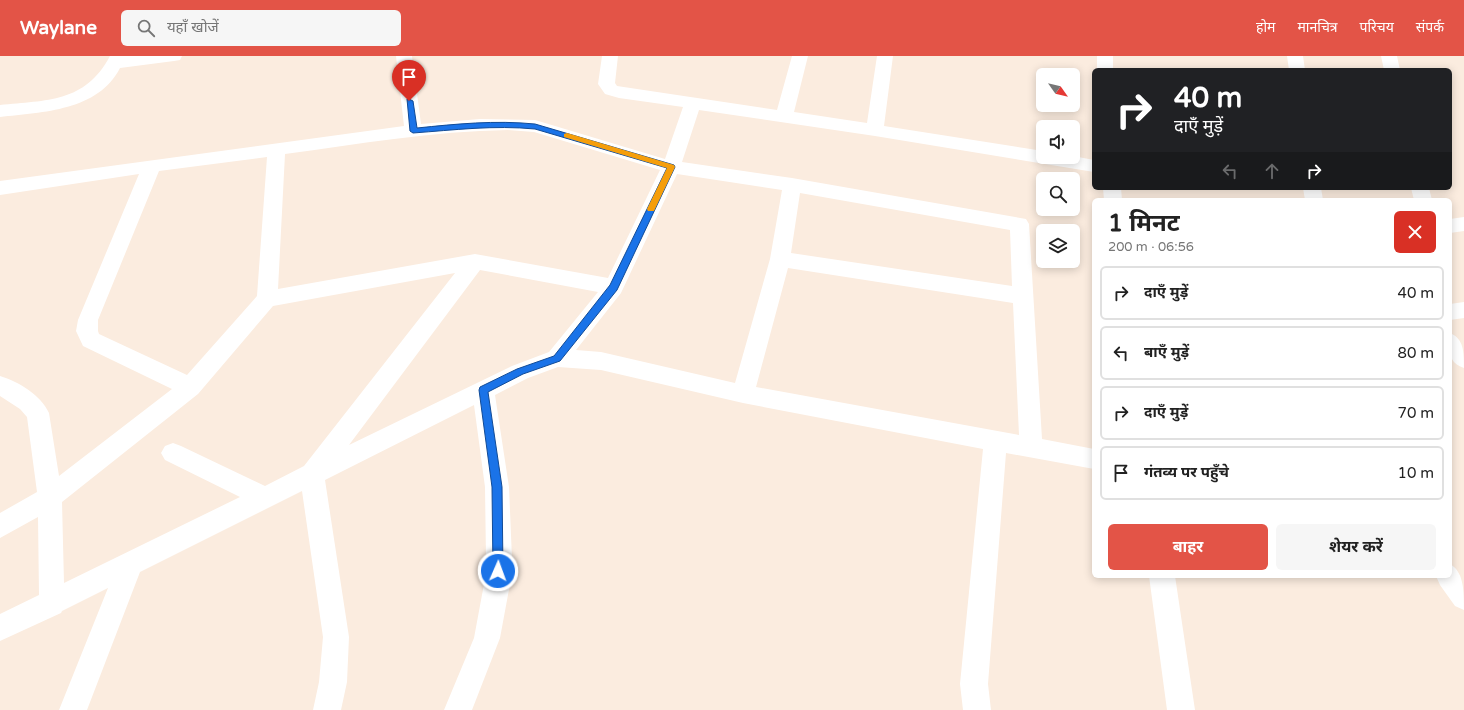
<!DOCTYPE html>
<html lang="hi">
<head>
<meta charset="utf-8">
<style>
  body { margin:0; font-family:"Varela Round","Noto Sans Devanagari",sans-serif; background:#f6f6f6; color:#222; height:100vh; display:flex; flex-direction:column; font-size:15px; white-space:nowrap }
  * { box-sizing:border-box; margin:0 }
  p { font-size:13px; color:#767676 }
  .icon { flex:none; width:22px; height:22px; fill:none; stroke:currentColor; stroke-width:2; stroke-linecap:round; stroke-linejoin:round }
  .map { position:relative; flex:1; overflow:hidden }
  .drawer { position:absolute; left:1092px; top:142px; width:360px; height:380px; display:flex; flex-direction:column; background:#fff; border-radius:6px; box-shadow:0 2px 10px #0003 }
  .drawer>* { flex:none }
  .guide { position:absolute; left:1092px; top:12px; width:360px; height:122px; border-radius:6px; box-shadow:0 2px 10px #0003; background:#202124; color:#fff; overflow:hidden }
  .needle { width:26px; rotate:124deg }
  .buttons { position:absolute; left:1036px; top:12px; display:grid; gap:8px }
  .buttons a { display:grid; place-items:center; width:44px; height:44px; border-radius:6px; background:#fff; box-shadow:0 2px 10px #0003; font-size:20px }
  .pin { position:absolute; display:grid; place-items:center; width:34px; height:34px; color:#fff; margin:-41px -17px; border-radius:50% 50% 50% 0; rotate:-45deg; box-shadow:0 0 4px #0007 }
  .pin .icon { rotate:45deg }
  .me { position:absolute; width:44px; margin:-22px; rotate:2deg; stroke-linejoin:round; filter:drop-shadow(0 0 3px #0008) }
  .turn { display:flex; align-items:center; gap:14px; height:84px; padding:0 16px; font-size:18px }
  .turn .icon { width:52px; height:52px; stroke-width:2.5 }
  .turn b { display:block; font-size:28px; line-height:34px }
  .lanes { display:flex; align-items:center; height:38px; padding:0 16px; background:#0003; justify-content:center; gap:20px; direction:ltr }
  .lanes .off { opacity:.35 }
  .round { display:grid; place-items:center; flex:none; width:42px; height:42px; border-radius:6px; background:#f6f6f6 }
  .summary { display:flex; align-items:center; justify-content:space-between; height:68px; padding:0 16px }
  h1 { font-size:24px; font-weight:700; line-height:30px }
  .button { display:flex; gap:8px; margin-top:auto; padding:8px 16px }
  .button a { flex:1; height:46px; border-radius:6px; background:#e35447; color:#fff; font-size:16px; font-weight:700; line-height:46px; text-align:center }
  .button a+a { background:#f6f6f6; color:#222 }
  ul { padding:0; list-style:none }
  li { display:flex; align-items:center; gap:12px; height:54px; margin:0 8px 6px; padding:0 8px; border:2px solid #e0e0e0; border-radius:6px }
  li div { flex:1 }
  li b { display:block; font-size:15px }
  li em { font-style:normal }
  header { display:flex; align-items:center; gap:24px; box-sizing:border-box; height:56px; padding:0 20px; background:#e35447; color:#fff }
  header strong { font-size:19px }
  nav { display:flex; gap:22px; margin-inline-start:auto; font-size:14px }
  .search { width:280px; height:36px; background:#f6f6f6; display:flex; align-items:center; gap:10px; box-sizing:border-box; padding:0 14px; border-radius:6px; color:#767676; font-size:15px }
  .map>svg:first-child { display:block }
</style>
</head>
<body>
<header>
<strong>Waylane</strong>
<div class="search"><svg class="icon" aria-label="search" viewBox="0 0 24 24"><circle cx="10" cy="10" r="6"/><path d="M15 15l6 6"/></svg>यहाँ खोजें</div>
<nav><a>होम</a><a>मानचित्र</a><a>परिचय</a><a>संपर्क</a></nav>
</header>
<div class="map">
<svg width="1464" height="654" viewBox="0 0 1464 654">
  <rect width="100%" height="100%" fill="#fbecdf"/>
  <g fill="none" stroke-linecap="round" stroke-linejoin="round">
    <path fill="#fff" fill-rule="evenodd" d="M110,0H182L180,4L174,5L120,12C98,55 43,56 0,61V49C47,44 85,47 110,0Z
      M396,0H412L421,68L480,63L535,64L665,103L683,51L619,42L605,38L598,28L602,0H618L615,27L617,30L777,54L792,0H808L794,56L867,67L877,0H893L884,70L1043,95V101L1073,100L1094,104V116L875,80L699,54L682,106L792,122L1026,163L1029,168L1042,383L1094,393V413L1006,397L988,628L991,654H963L960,628L983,393L743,347L601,314L558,311L528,322L495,339L509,431L512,503L510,528L500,582L472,654H444L474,582L484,528L486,503L485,431L474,349L325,424L349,581L347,626L341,654H313L319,626L323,581L302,435L140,516L87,654H59L108,532L62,555L61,557L0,585V558L39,539L38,461L0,482V457L37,436L27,361L20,353L0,340V320C19,326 41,339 49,357L59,420L172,333L83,290L76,275L78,264L139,118L0,139V125L404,70ZM508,74L534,76L660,114L608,222L475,198L278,233L285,98C359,88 433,75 508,74ZM267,101L257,240L187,319L99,278L98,275V264L159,115ZM677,118L782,134L770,203L735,327L601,296L576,294L621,237ZM800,137L1010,174L1012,230L791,197ZM788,212L1013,247L1019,379L756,331ZM480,214L598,236L549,296L512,310L349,389ZM455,217L304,410L265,430L181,390L173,387L165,390L161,397L165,404L240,441L64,527L62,446L198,338L273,250Z
      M1287,0H1303L1305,14H1289Z
      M1381,0H1397L1400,14H1384Z
      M1303,132H1321L1323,144H1305Z
      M1411,132H1429L1432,144H1414Z
      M1464,161V175L1450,177V163Z
      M1464,246V262L1450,264V248Z
      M1450,277C1464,283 1464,296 1464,312C1446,306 1450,293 1450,277Z
      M1450,508C1464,516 1464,535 1464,554L1455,550L1440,529L1436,520H1450Z"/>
    <path fill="#fff" fill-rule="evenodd" d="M1097,0H1113V14H1097Z
      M1103,132H1121L1122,144H1104Z
      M1149,520H1175L1195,654H1167Z"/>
  </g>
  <path fill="#1a73e8" stroke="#114b97" d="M407,43H409L413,45L417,72C456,68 495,64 535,68L674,109L675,111L617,234L560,305L523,318L488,336L502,431L503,515L502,519L498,520L494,519L493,515L492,431L479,334L480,331L517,313L554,300L610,229L667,112L535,73C494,69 454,74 413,77L410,75Z"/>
  <path fill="#f59e0b" d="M567,77L674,109L675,111L654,155H648L647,153L667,112L564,81V78Z"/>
</svg>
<div class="buttons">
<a><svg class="needle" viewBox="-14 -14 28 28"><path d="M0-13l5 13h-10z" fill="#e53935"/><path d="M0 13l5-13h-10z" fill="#767676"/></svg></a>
<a><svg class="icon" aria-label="sound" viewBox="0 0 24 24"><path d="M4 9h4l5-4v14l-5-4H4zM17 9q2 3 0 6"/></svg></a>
<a><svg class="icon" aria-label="search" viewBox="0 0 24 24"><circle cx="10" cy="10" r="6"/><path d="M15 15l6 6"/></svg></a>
<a><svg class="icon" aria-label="layers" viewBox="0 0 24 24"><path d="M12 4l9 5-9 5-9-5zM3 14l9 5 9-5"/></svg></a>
</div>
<div class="pin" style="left:409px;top:45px;background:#d93025"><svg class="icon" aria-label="arrive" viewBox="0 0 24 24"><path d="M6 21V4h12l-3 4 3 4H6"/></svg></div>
<svg class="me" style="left:498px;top:515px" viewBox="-20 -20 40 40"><circle r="17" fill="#1a73e8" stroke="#fff" stroke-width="3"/><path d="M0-11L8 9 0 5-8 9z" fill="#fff"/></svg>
<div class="guide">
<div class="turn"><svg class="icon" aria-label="right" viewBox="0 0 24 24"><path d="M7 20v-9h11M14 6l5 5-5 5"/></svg><div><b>40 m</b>दाएँ मुड़ें</div></div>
<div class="lanes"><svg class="icon off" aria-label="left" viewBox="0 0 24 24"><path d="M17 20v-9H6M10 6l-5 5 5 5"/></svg><svg class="icon off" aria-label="ahead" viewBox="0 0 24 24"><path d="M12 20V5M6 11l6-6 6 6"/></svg><svg class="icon" aria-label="right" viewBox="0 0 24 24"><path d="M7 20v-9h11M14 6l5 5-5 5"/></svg></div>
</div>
<section class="drawer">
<div class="summary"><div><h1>1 मिनट</h1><p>200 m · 06:56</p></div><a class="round" style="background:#d93025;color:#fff"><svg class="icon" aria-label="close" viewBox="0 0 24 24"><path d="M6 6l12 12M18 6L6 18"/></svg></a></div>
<ul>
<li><svg class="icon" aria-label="right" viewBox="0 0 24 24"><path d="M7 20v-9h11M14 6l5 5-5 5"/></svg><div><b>दाएँ मुड़ें</b></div><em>40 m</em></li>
<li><svg class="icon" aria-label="left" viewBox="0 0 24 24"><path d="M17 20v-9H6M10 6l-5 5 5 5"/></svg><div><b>बाएँ मुड़ें</b></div><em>80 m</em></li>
<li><svg class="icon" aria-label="right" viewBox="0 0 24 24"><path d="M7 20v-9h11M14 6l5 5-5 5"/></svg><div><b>दाएँ मुड़ें</b></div><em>70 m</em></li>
<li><svg class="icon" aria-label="arrive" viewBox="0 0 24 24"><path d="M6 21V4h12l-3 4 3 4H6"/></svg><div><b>गंतव्य पर पहुँचे</b></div><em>10 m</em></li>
</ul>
<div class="button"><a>बाहर</a><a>शेयर करें</a></div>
</section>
</div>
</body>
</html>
